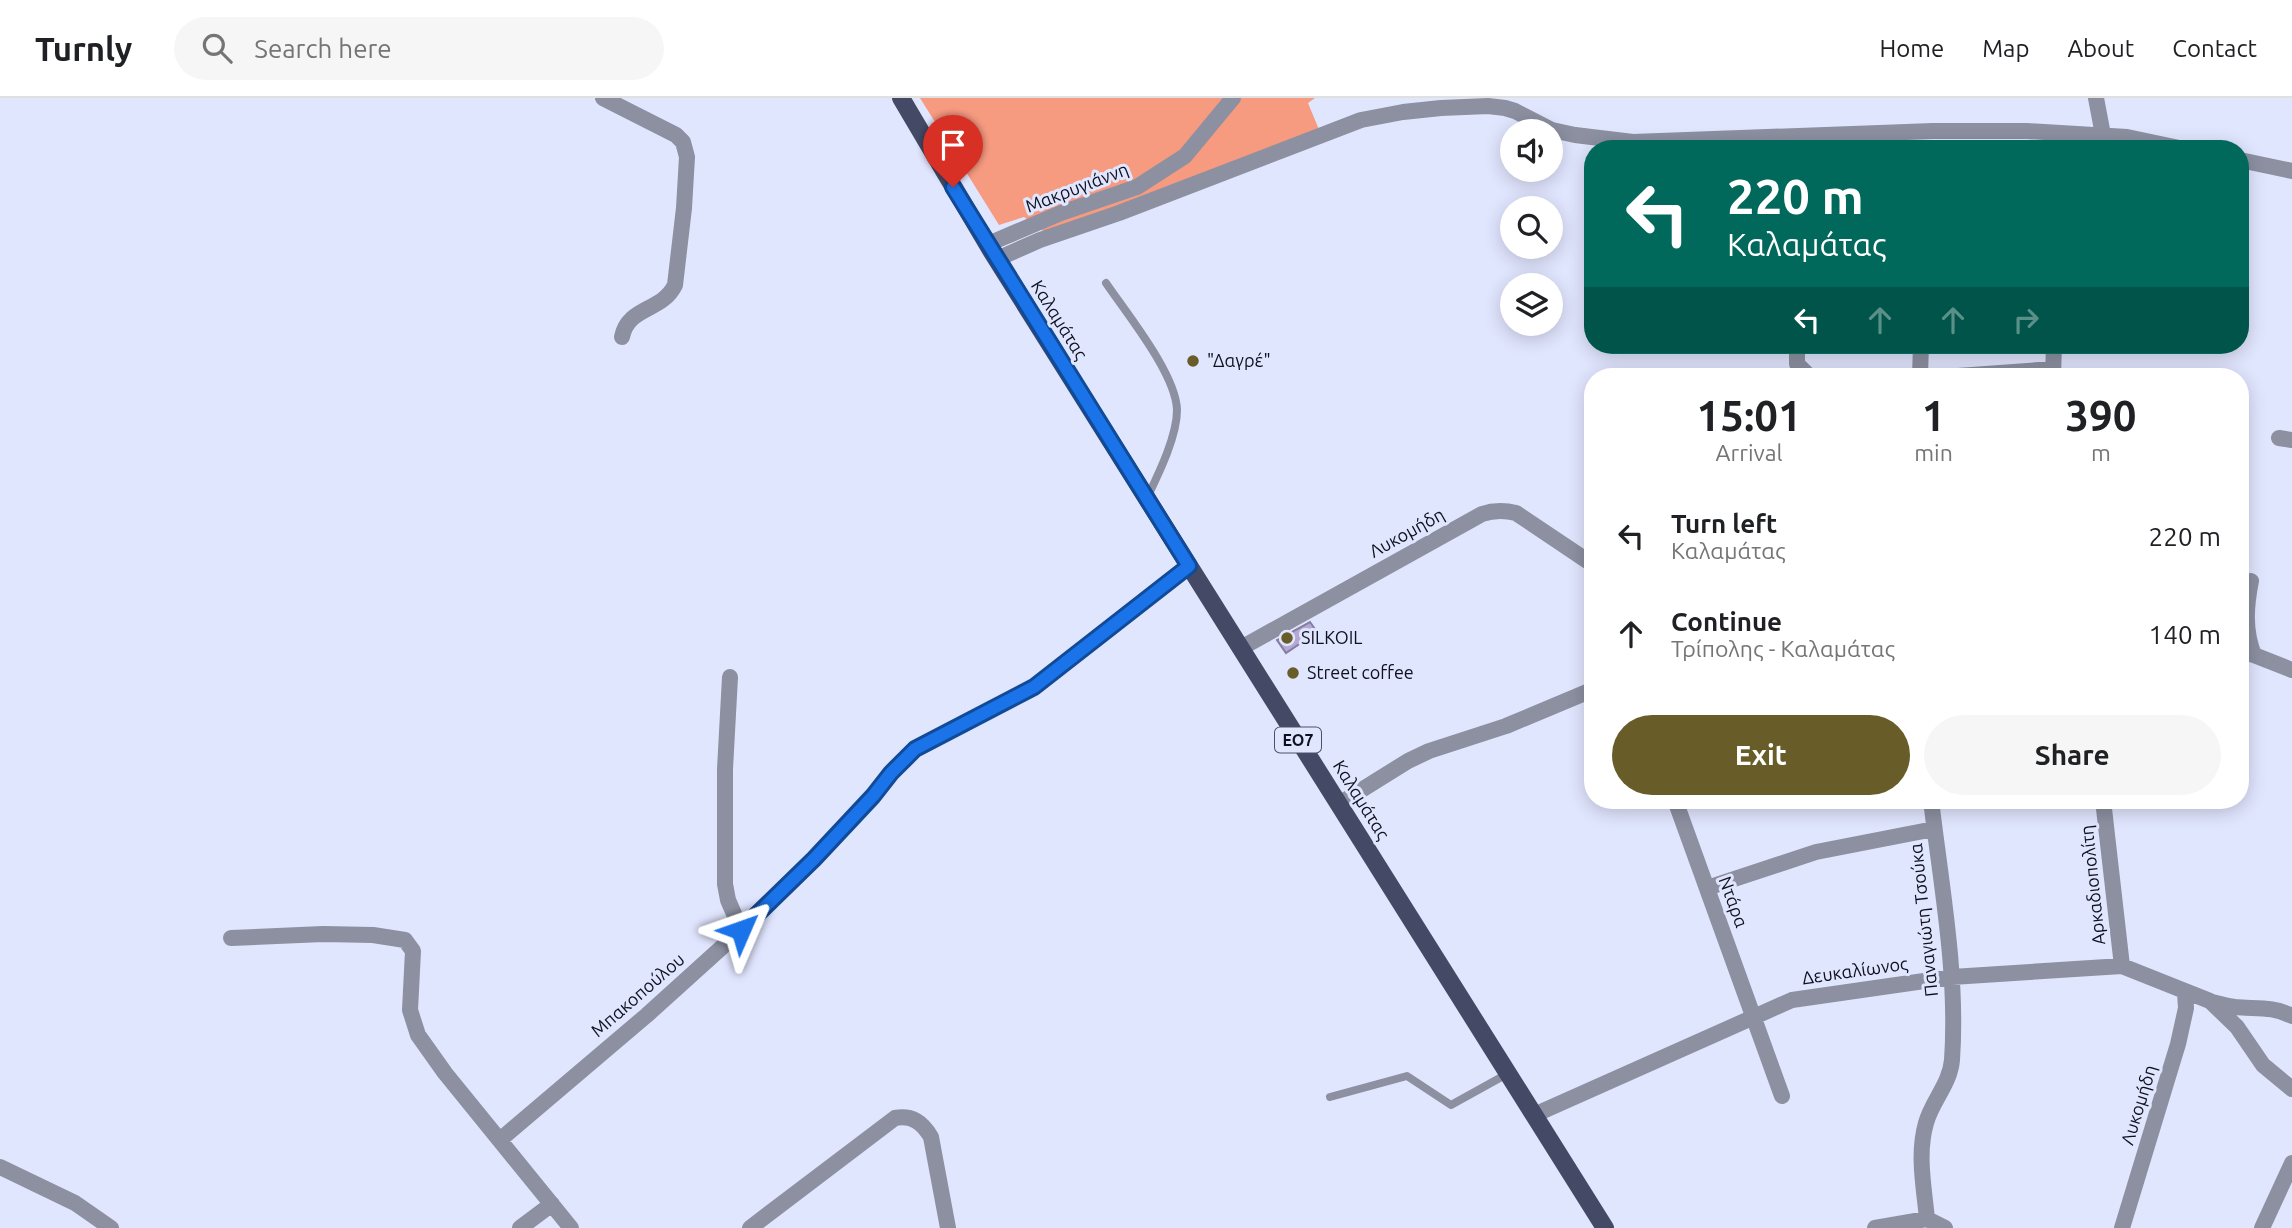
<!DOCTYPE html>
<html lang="en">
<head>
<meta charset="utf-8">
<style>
  body { margin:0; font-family:Ubuntu,sans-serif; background:#f6f6f6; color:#202124; height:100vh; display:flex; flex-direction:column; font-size:26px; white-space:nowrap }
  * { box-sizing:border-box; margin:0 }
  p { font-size:23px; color:#757577 }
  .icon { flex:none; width:38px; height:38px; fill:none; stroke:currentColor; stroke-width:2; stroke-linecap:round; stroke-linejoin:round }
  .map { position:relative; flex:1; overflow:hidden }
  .panel { position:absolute; left:1584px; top:270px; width:665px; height:441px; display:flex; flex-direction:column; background:#fff; border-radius:28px; box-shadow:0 4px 18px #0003 }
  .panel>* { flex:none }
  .hud { position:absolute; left:1584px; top:42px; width:665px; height:214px; border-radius:28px; box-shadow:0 4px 18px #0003; background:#00695c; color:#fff; overflow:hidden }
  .fabs { position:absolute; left:1500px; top:21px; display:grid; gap:14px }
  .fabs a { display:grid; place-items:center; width:63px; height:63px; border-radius:50%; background:#fff; box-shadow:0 4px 18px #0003; font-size:35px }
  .pin { position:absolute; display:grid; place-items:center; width:60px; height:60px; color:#fff; margin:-72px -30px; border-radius:50% 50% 50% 0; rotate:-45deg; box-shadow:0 0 7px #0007 }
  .pin .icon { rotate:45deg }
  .me { position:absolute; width:77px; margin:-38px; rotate:47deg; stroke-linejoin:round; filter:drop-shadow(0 0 5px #0008) }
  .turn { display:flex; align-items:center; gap:24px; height:147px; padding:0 28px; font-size:32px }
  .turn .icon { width:91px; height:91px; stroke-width:2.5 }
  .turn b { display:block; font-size:49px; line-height:60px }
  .lanes { display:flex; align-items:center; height:66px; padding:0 28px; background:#0003; justify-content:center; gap:35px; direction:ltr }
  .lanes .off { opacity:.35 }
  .eta { display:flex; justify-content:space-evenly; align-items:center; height:119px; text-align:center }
  .eta b { font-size:42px; font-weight:600; line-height:49px }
  .cta { display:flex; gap:14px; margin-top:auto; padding:14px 28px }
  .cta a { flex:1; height:80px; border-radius:42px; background:#685c29; color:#fff; font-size:28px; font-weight:600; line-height:80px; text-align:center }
  .cta a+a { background:#f6f6f6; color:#202124 }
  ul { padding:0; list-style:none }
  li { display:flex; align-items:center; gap:21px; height:98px; padding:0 28px }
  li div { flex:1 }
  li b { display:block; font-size:26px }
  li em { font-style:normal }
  header { display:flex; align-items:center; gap:42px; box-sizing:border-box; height:98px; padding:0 35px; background:#fff; border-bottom:2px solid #e0e0e0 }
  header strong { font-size:33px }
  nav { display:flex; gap:38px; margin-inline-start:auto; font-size:24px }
  .search { width:490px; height:63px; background:#f6f6f6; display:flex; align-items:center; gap:18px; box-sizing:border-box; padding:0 24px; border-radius:38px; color:#757577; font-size:26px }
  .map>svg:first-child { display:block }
</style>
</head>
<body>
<header>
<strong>Turnly</strong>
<div class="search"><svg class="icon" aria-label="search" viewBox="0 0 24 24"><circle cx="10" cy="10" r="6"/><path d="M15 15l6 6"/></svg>Search here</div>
<nav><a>Home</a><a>Map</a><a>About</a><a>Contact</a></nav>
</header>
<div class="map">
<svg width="2292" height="1130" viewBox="0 0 2292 1130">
  <rect width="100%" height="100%" fill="#e1e6ff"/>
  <path fill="#f69a80" d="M920,0H1315L1308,5L1320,34L1046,135L1024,119L999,127Z"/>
  <path fill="#b3a9d1" stroke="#877da3" stroke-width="2" d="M1310,524L1317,534L1286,555L1277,542Z"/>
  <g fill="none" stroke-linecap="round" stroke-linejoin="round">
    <path stroke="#8c90a1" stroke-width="8" d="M1106,185C1127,216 1176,276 1177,312C1177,339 1158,377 1147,400
      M1330,999L1407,978L1451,1007L1507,976"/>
    <path stroke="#8c90a1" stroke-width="16" d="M603,0L676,37L683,44L687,59L684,110L675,187C662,214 628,208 622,239
      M2096,0L2103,37
      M2240,62L2292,73
      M988,146L1061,115L1137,89L1185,58L1233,0
      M997,161L1040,142L1119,115L1361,22L1403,14L1441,10L1488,8L1505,10L1515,13L1552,32L1575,37L1633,44L1933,33H2027L2127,39L2184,51
      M1797,247V266L1809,278
      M1920,278L1921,247
      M1958,278L2053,271
      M2053,278L2054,247
      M2279,340L2292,342
      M2251,483C2246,508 2244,532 2254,557
      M1241,550L1482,416C1494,412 1504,412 1516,415L1592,466
      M2240,554L2254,557L2292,572
      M730,579L725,671V786L728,802L741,832
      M1675,702L1782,998
      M2103,702L2122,868
      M1339,706L1408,663L1429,653L1506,628L1592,592
      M1707,790L1816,754L1934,731
      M231,840L323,836L373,837L405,842L413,853L410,912L418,937L445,975L571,1130
      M2212,904C2220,906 2228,908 2235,909C2256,911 2273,908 2292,918
      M1534,1017L1792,902L1952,879L2122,868L2210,903L2237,929L2263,967L2292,991
      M501,1041L647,917L741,832L824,751L873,698L891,675L915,651L1034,589L1189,468
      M0,1069L75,1105L111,1130
      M1927,1121C1924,1089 1917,1056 1926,1025C1932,1003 1950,986 1952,962C1958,875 1941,787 1931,702
      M520,1130L552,1106
      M750,1130L895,1020C912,1017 922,1024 931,1039L948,1130
      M1875,1130L1927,1121L1945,1130
      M2122,1130L2178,946L2186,910L2185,895
      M2262,1130L2292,1065"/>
    <path stroke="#444966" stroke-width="18" d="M901,0L992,154L1605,1130"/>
  </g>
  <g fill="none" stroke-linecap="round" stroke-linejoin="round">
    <g stroke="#114b97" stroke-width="18">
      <path id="route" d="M741,832L814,761L873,698L891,675L915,651L1034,589L1189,468L953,89"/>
    </g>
    <use href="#route" stroke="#1a73e8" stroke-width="12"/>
  </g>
  <g fill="#685c29" stroke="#e1e6ff" stroke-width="2.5">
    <circle cx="1193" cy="263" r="7"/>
    <circle cx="1287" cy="540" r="7"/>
    <circle cx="1293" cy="575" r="7"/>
  </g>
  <g text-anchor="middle" stroke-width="6" stroke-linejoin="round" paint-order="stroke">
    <rect fill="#e1e6ff" stroke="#4e5162" stroke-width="2" x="1275" y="629.5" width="46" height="25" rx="5"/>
    <g font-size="16" font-weight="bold" fill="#0f111f">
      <text x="1298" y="648">ΕΟ7</text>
    </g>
    <g font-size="18" fill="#0f111f" stroke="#e1e6ff">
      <text transform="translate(1077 90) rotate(-21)" y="6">Μακρυγιάννη</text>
      <text transform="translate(1059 222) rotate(58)" y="6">Καλαμάτας</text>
      <text transform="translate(1407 435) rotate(-29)" y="6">Λυκομήδη</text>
      <text transform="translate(1361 702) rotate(58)" y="6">Καλαμάτας</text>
      <text transform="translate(2093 787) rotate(-96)" y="6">Αρκαδιοπολίτη</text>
      <text transform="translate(1733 804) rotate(70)" y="6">Ντάρα</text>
      <text transform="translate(1924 822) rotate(-96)" y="6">Παναγιώτη Τσούκα</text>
      <text transform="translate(1855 873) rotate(-8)" y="6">Δευκαλίωνος</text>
      <text transform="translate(638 897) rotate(-41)" y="6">Μπακοπούλου</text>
      <text transform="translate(2139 1007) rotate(-73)" y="6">Λυκομήδη</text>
    </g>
    <g font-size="18" fill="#0f111f" stroke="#e1e6ff" text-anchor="start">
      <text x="1207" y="269">"Δαγρέ"</text>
      <text x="1301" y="546">SILKOIL</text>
      <text x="1307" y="581">Street coffee</text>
    </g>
  </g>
</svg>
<div class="fabs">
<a><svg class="icon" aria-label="sound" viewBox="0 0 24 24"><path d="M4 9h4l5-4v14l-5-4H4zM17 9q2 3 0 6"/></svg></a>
<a><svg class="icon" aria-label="search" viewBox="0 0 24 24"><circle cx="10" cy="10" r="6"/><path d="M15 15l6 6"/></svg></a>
<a><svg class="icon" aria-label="layers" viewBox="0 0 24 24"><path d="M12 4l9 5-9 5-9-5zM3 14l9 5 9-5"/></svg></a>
</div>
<div class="pin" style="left:953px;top:89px;background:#d93025"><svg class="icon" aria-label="arrive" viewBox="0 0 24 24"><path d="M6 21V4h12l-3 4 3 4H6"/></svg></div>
<svg class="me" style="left:741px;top:832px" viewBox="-20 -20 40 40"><path d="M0-17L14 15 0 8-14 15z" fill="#1a73e8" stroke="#fff" stroke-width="4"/></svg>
<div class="hud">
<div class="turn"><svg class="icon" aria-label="left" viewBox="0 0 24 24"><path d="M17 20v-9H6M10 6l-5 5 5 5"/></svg><div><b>220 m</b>Καλαμάτας</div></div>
<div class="lanes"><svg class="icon" aria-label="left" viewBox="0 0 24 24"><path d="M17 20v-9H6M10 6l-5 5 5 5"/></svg><svg class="icon off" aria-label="ahead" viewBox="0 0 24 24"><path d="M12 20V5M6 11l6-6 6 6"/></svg><svg class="icon off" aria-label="ahead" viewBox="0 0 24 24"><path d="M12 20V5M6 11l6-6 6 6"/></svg><svg class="icon off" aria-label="right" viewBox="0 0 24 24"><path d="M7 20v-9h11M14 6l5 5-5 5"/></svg></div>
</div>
<section class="panel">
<div class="eta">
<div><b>15:01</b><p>Arrival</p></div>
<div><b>1</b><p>min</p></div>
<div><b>390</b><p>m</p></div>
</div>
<ul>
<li><svg class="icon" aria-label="left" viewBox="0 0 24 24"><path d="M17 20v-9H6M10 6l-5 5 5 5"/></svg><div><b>Turn left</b><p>Καλαμάτας</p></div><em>220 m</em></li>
<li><svg class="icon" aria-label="ahead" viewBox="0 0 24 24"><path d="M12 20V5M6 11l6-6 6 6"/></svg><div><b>Continue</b><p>Τρίπολης - Καλαμάτας</p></div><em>140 m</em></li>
</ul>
<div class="cta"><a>Exit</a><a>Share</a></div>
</section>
</div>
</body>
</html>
